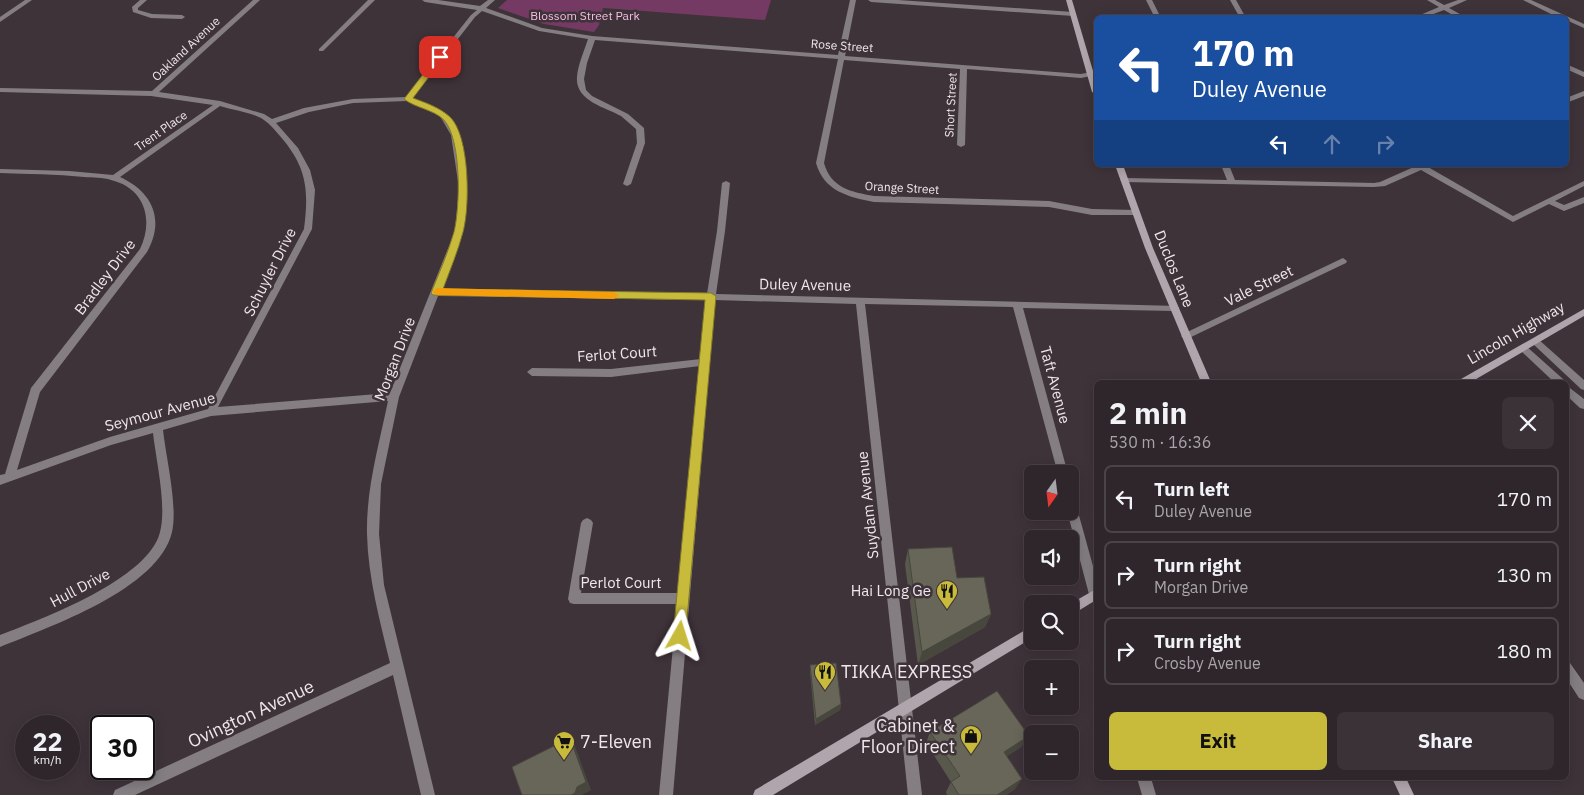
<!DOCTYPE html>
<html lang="en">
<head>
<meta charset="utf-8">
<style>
  body { margin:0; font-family:"IBM Plex Sans",sans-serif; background:#3b3238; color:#f1f3f6; height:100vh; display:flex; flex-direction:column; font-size:19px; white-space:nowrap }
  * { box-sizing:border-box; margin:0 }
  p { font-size:16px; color:#a7a5a9 }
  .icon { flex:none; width:28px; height:28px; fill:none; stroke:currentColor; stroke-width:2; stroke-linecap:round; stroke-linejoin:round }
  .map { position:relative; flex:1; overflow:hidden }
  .drawer { position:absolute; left:1094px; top:380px; width:475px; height:400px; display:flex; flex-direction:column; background:#2f262c; border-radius:8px; box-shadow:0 2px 12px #0003,0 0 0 1px #4a4348 }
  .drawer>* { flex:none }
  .guide { position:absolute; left:1094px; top:15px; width:475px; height:152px; border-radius:8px; box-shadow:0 2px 12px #0003,0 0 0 1px #4a4348; background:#1a4fa0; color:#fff; overflow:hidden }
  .needle { width:32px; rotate:194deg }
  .tools { position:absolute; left:1024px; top:465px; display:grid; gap:10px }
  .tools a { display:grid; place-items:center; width:55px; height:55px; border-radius:8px; background:#2f262c; box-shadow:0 2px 12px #0003,0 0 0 1px #4a4348; font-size:25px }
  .speed { position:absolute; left:15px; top:715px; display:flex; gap:10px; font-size:25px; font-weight:700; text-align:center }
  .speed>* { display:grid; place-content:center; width:65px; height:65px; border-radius:50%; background:#2f262c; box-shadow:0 2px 12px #0003,0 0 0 1px #4a4348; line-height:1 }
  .speed small { font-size:12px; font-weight:400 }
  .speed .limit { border:2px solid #111; border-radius:8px; background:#fff; color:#111 }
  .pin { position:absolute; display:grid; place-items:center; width:42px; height:42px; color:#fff; margin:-21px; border-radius:10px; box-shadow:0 2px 8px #0006 }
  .me { position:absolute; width:55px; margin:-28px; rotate:6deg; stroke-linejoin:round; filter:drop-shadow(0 0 4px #0008) }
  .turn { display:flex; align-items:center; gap:18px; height:105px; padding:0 15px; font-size:22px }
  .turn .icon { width:65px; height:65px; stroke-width:2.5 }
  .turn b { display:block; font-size:35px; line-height:42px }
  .lanes { display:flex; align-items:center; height:48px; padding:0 15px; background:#0003; justify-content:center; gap:25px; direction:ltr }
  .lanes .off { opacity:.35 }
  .round { display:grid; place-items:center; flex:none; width:52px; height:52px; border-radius:8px; background:#3b3238 }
  .summary { display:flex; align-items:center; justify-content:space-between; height:85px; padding:0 15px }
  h1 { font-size:30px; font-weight:700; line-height:38px }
  .cta { display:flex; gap:10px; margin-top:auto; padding:10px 15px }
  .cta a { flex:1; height:58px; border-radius:8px; background:#c8bb3b; color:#111; font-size:20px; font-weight:700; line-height:58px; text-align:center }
  .cta a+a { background:#3b3238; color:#f1f3f6 }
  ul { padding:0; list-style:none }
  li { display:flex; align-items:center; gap:15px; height:68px; margin:0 10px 8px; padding:0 5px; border:2px solid #4a4348; border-radius:8px }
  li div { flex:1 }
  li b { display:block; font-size:19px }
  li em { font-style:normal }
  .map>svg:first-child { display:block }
</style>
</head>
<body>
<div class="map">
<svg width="1584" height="795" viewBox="0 0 1584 795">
  <rect width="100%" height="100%" fill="#3f333a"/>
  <path fill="#743a63" d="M507,0H771L765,20L603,8L599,25L594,32L544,24L498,8Z"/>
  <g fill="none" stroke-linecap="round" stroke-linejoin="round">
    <path fill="#847e82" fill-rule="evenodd" d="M25,0H32L0,22V17Z
      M140,0H147L138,8V10L152,14L182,15L185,17L182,19L151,18L133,12L132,7Z
      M253,0H260L159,92L220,101L264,114L272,119L304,108L353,99L406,97L471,15L477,10L425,2L422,0H438L480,6L488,0H495L486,8L542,28L592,36L838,55L850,0H856L845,56L1081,74L1096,71V75L1081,78L967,69L965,145L961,147L957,145L960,69L844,60L824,163C831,188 851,192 874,196L1049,201L1092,209L1135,210L1139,213L1138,215H1092L1049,207L874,202C848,197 824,191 816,163L838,59L595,40L587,63L584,79L586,90L592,96L628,114L644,128L645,143L631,184L627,186L623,184L637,143L636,129C631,125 626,120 621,116C605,107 575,101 577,77C578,64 584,52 588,39L539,31L482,11L475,17L412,98L447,115L459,135L467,188L463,231L440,290L707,294L717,231L722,183L726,181L730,183L725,231L716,294L1177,306L1179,308L1174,311L1023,308L1068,474H1058L1013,307L865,304L922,795H908L856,304L715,300L673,795H659L677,604H574L570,603L568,599L581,523L583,520L587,518L591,520L593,523L581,593H678L700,366L611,377L532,376L527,372L532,368L611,369L701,359L706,300L438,296L399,397L381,484L379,534L384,585L435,795H421L393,675L135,795H113L115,790L390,663C380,621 368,578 367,534C366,489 379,445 388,401L211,416L163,430C166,457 178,507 172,532C159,589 49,627 0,647V635C42,619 149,579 160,532C167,506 156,460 153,433L111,445L0,485V475L5,474L31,388L140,249C154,220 145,188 111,180C103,177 93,178 84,177C56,174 28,174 0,173V169L69,171L113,175L213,105L151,96L0,92V88L152,91ZM407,101L440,116L451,135L459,188L455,231L390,393L218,407L312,229L315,190L310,170L298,148L276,123L309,112L353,103ZM220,106C233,110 249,112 261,118C268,122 275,130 280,136C307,167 309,190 304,229L208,409L110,437L17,470L40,392L147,252C165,220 153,192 120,177Z
      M368,0H375L323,51H319V49Z
      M868,0H898L1073,12L1076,14L1073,16L871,2Z
      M1146,0H1152L1161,18H1155Z
      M1230,0H1236L1246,18H1240Z
      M1427,0H1435L1444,5L1458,0H1467L1449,8L1467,18H1458L1444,10L1423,18H1413L1439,7Z
      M1523,0H1531L1584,24V28L1566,20V18H1559Z
      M1566,64L1584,72V77L1566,69Z
      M1584,91V96L1566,103V98Z
      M1221,165H1229L1235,180L1374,183L1380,182L1416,166L1415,165H1429L1428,167L1513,216L1584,181V186L1555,201L1564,205L1584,197V203L1564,211L1549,204L1513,222L1421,170L1385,186L1374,187L1124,182L1120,180L1124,178L1227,180Z
      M1343,258L1347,261L1346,263L1189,338H1183L1181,336L1183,334Z
      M1535,338L1538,339L1584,380V390L1581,389L1532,343L1530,341Z
      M1523,344L1526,346L1563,379L1565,382H1554L1520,350L1518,348Z
      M1566,385L1584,399V409L1580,408L1566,395Z
      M1070,496L1074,498L1075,501L1096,577V603L1092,602L1090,598L1067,511H1070Z
      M1566,661L1570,663L1584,683V700L1579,698L1566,678Z
      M1137,778H1151L1156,795H1142Z"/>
    <path fill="#b0a5ac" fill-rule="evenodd" d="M1066,0H1072L1096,81V94L1092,92Z
      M1115,165H1123L1153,248L1211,382H1201L1145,248Z
      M1584,309V316L1471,382H1459L1461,379Z
      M1096,589V600L1070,616V604Z
      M1032,626V638L773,795H753L755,790Z
      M1392,778H1406L1414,795H1400Z"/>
  </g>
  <path fill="#59584c" d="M908,549L957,578L991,614L985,627L918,665L905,564Z
    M810,665L841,704L840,710L815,725L810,671Z
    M930,732L1029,736L1021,747L1007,756L1015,789L1006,795H947L946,792L951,782L926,743Z"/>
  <path fill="#48473e" d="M991,614L985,627L918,665L922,652Z
    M841,704L840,710L815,725L816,719Z
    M1029,736L1021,747L997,763L1004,752Z
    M570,738L575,746L591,790L582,795H571Z
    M1022,779L1015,789L1006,795H997Z"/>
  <path fill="#676658" stroke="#48473e" d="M952,547L957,578L984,577L991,614L922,652L908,549Z
    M836,663L841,704L816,719L810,665Z
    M997,691L1029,736L1004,752L1022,779L997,795H959L951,782L960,776L930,732Z
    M570,738L586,782L577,787L575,793L571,795H522L512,767Z"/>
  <path fill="#c8bb3b" stroke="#827a26" d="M438,55L444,57L413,98C426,103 439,107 450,117C470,136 470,207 463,232C458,251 450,270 443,289L711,293L716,296L685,641L680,643L675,641L673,636L705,300L433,295L431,293C439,273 448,253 454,232C460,208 462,140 444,120C433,109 415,108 404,99Z"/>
  <path fill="#f59e0b" d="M437,288L614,292L619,295L614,299L437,295L432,292Z"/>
  <defs>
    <g id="restaurant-pin" transform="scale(1.125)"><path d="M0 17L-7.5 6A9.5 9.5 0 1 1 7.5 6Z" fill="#c8bb3b" stroke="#3f333a"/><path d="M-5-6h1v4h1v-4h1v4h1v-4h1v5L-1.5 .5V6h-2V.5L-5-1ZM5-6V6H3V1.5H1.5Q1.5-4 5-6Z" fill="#111"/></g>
    <g id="shop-pin" transform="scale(1.125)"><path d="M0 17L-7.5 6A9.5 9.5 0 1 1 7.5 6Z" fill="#c8bb3b" stroke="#3f333a"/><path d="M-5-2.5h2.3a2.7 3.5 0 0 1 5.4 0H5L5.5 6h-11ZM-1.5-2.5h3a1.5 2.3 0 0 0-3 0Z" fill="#111"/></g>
    <g id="supermarket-pin" transform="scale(1.125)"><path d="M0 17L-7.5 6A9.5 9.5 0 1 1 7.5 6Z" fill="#c8bb3b" stroke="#3f333a"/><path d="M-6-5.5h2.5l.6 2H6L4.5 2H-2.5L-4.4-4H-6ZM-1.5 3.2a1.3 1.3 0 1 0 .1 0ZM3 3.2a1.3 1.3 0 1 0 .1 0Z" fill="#111"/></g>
  </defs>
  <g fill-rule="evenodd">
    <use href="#restaurant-pin" x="947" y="591"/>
    <use href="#restaurant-pin" x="825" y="672"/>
    <use href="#shop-pin" x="971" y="736"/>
    <use href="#supermarket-pin" x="564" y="742"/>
  </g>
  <g text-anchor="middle" stroke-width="5" stroke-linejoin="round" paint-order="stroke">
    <g font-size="12" fill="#f8bce4" stroke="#3f333a">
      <text x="585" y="20">Blossom Street Park</text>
    </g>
    <g font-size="12" fill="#efe7ec" stroke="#3f333a">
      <text transform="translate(842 46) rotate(4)" y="4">Rose Street</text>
      <text transform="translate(186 49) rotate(-43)" y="4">Oakland Avenue</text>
      <text transform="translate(951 105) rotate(-87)" y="4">Short Street</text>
      <text transform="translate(161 131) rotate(-35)" y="4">Trent Place</text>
      <text transform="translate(902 188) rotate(3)" y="4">Orange Street</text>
    </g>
    <g font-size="15" fill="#efe7ec" stroke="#3f333a">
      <text transform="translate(1174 269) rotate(68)" y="5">Duclos Lane</text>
      <text transform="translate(270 272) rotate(-63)" y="5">Schuyler Drive</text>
      <text transform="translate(105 277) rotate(-53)" y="5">Bradley Drive</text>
      <text transform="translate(805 285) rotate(1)" y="5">Duley Avenue</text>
      <text transform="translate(1259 286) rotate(-26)" y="5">Vale Street</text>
      <text transform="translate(1516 333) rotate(-30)" y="5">Lincoln Highway</text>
      <text transform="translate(617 354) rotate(-4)" y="5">Ferlot Court</text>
      <text transform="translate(395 359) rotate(-69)" y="5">Morgan Drive</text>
      <text transform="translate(1055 385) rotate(75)" y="5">Taft Avenue</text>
      <text transform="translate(160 412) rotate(-15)" y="5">Seymour Avenue</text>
      <text transform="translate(868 505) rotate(-96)" y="5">Suydam Avenue</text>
      <text x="621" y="588">Perlot Court</text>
      <text transform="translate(80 588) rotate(-28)" y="5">Hull Drive</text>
    </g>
    <g font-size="15" fill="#efe7ec" stroke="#3f333a" text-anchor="end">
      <text x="931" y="596">Hai Long Ge</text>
    </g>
    <g font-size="18" fill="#efe7ec" stroke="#3f333a" text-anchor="start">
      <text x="841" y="678">TIKKA EXPRESS</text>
      <text x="955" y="732" text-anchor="end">Cabinet &amp;<tspan x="955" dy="21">Floor Direct</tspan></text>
      <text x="580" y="748">7-Eleven</text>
    </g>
    <g font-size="18" fill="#efe7ec" stroke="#3f333a">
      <text transform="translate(251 714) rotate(-25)" y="6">Ovington Avenue</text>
    </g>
  </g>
</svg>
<div class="tools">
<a><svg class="needle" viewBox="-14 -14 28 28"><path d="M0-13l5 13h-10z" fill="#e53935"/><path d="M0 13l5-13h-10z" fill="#a7a5a9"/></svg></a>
<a><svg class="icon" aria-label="sound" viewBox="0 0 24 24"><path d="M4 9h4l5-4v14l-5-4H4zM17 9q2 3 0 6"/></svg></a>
<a><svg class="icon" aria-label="search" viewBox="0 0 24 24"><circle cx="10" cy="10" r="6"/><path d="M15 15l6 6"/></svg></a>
<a>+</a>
<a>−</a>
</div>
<div class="speed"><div>22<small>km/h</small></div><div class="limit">30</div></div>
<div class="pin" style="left:440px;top:57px;background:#d93025"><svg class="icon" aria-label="arrive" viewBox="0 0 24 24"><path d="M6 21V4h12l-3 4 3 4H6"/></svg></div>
<svg class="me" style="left:680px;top:636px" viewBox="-20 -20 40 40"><path d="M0-17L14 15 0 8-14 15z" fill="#c8bb3b" stroke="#fff" stroke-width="4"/></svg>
<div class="guide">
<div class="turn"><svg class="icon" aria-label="left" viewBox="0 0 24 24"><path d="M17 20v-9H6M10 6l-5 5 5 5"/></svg><div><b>170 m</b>Duley Avenue</div></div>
<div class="lanes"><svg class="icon" aria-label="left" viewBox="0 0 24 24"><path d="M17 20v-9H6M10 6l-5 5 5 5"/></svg><svg class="icon off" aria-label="ahead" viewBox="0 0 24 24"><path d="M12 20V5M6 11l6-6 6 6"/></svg><svg class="icon off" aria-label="right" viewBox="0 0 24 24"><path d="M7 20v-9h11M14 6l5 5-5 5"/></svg></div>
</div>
<section class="drawer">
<div class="summary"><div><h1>2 min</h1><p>530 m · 16:36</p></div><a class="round"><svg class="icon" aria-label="close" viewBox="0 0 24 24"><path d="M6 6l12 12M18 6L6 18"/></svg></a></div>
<ul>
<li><svg class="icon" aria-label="left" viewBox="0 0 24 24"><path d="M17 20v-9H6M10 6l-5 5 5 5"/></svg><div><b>Turn left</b><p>Duley Avenue</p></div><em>170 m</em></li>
<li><svg class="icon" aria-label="right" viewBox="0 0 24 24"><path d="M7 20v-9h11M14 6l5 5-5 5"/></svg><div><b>Turn right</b><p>Morgan Drive</p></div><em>130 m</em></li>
<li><svg class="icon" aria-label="right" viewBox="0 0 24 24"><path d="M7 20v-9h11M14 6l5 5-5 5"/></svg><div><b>Turn right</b><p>Crosby Avenue</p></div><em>180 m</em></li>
</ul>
<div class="cta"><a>Exit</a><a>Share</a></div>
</section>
</div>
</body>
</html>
